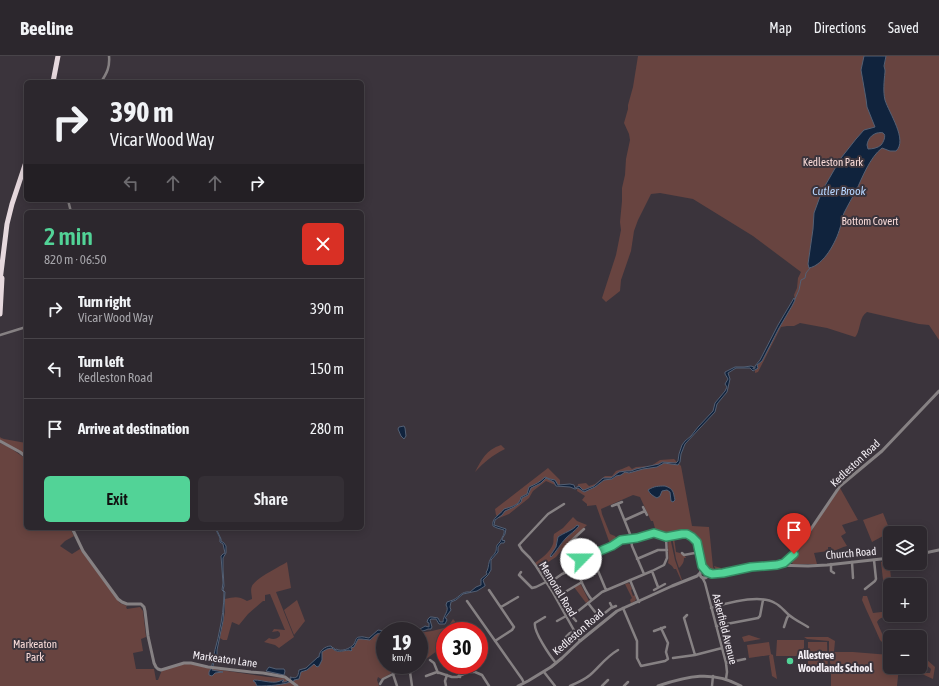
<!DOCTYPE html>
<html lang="en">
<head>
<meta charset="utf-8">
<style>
  body { margin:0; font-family:"Asap Condensed",sans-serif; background:#342f35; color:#f1f3f6; height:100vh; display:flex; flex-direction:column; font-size:15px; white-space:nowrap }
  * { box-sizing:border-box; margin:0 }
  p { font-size:13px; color:#a6a5aa }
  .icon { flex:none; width:22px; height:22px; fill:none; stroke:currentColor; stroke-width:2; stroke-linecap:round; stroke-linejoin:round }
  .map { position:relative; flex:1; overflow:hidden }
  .drawer { position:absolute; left:24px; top:154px; width:340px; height:320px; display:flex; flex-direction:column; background:#2c272d; border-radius:6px; box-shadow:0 2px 10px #0003,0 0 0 1px #484449 }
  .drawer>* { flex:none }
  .guide { position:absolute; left:24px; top:24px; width:340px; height:122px; border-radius:6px; box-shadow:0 2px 10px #0003,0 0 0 1px #484449; background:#2c272d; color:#f1f3f6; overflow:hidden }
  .fabs { position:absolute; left:883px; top:470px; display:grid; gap:8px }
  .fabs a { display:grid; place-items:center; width:44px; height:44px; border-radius:6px; background:#2c272d; box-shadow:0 2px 10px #0003,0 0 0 1px #484449; font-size:20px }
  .speed { position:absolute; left:376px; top:566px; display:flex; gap:8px; font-size:20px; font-weight:700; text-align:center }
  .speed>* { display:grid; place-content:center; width:52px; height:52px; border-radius:50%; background:#2c272d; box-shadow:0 2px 10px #0003,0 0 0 1px #484449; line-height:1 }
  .speed small { font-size:10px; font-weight:400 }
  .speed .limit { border:6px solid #d22; background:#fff; color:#111 }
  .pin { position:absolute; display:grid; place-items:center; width:34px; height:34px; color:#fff; margin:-41px -17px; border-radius:50% 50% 50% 0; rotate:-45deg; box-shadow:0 0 4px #0007 }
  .pin .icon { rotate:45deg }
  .me { position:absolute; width:44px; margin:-22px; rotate:67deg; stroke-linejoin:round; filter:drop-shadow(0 0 3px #0008) }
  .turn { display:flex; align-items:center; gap:14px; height:84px; padding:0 20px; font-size:18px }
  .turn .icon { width:52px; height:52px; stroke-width:2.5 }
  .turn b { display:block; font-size:28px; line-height:34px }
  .lanes { display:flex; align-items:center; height:38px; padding:0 20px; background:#0003; justify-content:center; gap:20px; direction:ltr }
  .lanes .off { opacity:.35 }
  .round { display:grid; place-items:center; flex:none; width:42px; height:42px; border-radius:6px; background:#342f35 }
  .head { display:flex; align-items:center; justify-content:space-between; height:68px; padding:0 20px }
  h1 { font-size:24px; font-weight:600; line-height:30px; color:#52d397 }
  .action { display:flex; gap:8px; margin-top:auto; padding:8px 20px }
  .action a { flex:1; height:46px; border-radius:6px; background:#52d397; color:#111; font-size:16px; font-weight:600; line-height:46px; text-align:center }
  .action a+a { background:#342f35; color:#f1f3f6 }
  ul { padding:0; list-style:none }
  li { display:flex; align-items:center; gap:12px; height:60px; padding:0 20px; border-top:1px solid #484449 }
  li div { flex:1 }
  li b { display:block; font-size:15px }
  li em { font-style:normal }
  header { display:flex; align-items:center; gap:24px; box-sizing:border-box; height:56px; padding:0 20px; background:#2c272d; border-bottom:1px solid #484449 }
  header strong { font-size:19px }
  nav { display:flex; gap:22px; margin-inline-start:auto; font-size:14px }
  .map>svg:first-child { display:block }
</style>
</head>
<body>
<header>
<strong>Beeline</strong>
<nav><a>Map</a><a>Directions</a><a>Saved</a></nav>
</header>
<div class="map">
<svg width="939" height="630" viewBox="0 0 939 630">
  <rect width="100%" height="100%" fill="#3b343c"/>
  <path fill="#684440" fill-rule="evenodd" d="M638,0H939V284L929,269L919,268L867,256C859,261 861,272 856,280L855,281L827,272L800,267L794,270H787L781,271L758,316L755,317V314L758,312L757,309L762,305L779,272L795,244L794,239L797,232L798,222L801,216L753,180L693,143L660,137L651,138L638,164L634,175L631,195L621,224L620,235L606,246L602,242L616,199L621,174L620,166L622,145V132L625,119L626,103L630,84L629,78L624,67L628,53V49L633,31Z
    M0,381L1,382L4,383L26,387V399L0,384Z
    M0,387L9,391L26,403V465L25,467L26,468V472H47L48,473L70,472L74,480L65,485L60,490L72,498L80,493L120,547L127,550L126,551L127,553L140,551L143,555L146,581L141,583L143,595L133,597L136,613H154L156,624H158L162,614L188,607L207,612L268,621L283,622L287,623L295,630H0Z
    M501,389L505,393C493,399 484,406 475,416C482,403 486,394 501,389Z
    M674,403L681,410L692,470L709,471L713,511L715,514H716L714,510L728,514V515L719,517L718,516H711L704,510L700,489L698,483L695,479L687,476L664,478L656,476L653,465H651L640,441L633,439L601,453L602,458L610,478L615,480L617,483L610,488L596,449L587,450V448L582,444L585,440L577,435L578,428L586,427L589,430L595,428L605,420H612L616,415L622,413L629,410L632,413L636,411L651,410L660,404Z
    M548,412L560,424V431L546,425L533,435L529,442L509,458L499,462L496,459L495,453Z
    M840,432L858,464L842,469L846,477L841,480L847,490C842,491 838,494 832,495L831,491H828V495L814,497L817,508H793L791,506L793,500Z
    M883,457L891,477H890V484L888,479L884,481L883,480L872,486L863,464Z
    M573,461L577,465L587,469L568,487L556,501L542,510L548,521L546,522L535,507C542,502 550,496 553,488C554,484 553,481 554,478L563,472ZM577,470C575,476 570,477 566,482C560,488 558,496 550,500L556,491L557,483L560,479L575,472Z
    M670,481L675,504L682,524H681L676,513H674L672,510L668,507C670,499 666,488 670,481Z
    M672,481H674L676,496L680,497L685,500L686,502H684C684,507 682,509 679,512L676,503Z
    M886,505L887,513H890L891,522L883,524L881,506Z
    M287,506L291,532L276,536L294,581L279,592L275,589L264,586L269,582C273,584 277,583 280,580V577L278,575L272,576L274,573L285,574L270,538L265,539V545H263L248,558L239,569L232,566L227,584H223L220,582L225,556V543C235,541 238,540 247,545L252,543C252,539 250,534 252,530C256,522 279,511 287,506Z
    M628,527L630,528L632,533L631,534L633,540L635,539L636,543L635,545L631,547L630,544L632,542L625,528Z
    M580,528L581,529L589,545L586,547L574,531Z
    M863,540H867L873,557L890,555V559H895C889,560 880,560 877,566L884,582L890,584V588L882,586L880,584C874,570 868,558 862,544Z
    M297,544L305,565L294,579L284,554Z
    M453,563L463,575H445V589L422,606L419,607V577L432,575L448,571Z
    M379,577L385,579V609H413L415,615L409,614V611H406L405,613C400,613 396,616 391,617L390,618L381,623L378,621L377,624L379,630H299L294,626V624C300,624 299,620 301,616L307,614L314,608L317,611C322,608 321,602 322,596L327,593L332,592C337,598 342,595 349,594L351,595L352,594L351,592L354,591L358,583H362L371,584L375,578Z
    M749,579L761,583L744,586L742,581Z
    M804,581H828L835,585L834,596H853L890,599V611H899L897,630H831V610L829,602V585L807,583Z
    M777,584H804V600H776Z
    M769,586L771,598L773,599L777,623L772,620L769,600L770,599L749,602L747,589Z
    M808,586H827L828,617H808Z
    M926,603L935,611L933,623L911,613V611C918,612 923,618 930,617L931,613L923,606V604Z"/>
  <path fill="#10233d" stroke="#546074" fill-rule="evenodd" d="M864,0H886L884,10L885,14V16C884,25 883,36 885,44C889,57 908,84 896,95H890L882,92C870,101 862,122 856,135C852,142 848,149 844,157C842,162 842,167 840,172C836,186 824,209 809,212L808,208L813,173L814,157L822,135L841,102L856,83L864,74L875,71L867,51L866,43L861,14ZM877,77C878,77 882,76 883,77C887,79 883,87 881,89C878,92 872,93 868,93L867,89C868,83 871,79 877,77Z
    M794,242L795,244L792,250L779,272L762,305L757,309L758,312L757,313H756L753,315L750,312H736L728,317L730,323L727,336L717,348L715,356L685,388L681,398L680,406L678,409L664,407L657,411L643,413L629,417L625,416L621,419L616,420L612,423L604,424L595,431L584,436L578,432L575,433L570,431L556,430L554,426L546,422L541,427L531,432L528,439L522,442L521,446L514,451L505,455L502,459L495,464L494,469L506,473L505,478L502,483L503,485L504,484L505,485L504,487H501L498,491V496L491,504V514L488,519L483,524L484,527L485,529V530L477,535L463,538L456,544L451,546L450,551L451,554L445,562H446L447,564L445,568H439L436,563H431L430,564L432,571L431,573H428C423,576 416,575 409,575C414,574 420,574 425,570L429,571V567L427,566L428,563L430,561H432L438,562L440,566H443C443,559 450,555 446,549L447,546C449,545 451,545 453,544C460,541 461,535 470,536L476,531L481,529V523L487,518L486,516L487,515C489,511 488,506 491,502C491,501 495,498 495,497C498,492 494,491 500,486C502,481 505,478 504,474L497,472L493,470C491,462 500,459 504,453C511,451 520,449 521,441L527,438L529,431C536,428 540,426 545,421L550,423L555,424L558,429L570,428L574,429L575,432L579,430L583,434H584L594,430L603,422H611L619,416L626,415H631L636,413L659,408L662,406L676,407L678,405L679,398L682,389L685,385L691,380L698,371L713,355L715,347L725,335L727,331L725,328L728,323L725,318V316L735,311H744L751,310L754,311V312H753V313L755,312V310L760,304L778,269Z
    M404,370L405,372L406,380L404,383L401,380L398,373L399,371Z
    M665,430C674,433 673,436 675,444L673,446L671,445L670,436L667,434L662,435L660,440L657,442C653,440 650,438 648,434C654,430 659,430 665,430Z
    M577,469L579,470C575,475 570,478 566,482C560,488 557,495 551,501L550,500L556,491L558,481C563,477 574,474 577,469Z
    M215,472H216L221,483V485L224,487L226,490V497L223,502V513L224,530L223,534L225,536L223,565L217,594V599L214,606L212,614L223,616L215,617L212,620L209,619V616C212,612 213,604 214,599C215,592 218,584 219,577C222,564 224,549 224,536L222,534L223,527L221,500L223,498L225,497L223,488L220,486V482Z
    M378,574L385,575V579C377,575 376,579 370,584L362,583H358L354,591L351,592L352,594L351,595L349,594C342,595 336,597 332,592L327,593L322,596V604L319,610L317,611L314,608L307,614L301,616L299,623L294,624V625C282,629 270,630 257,630L255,626L253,625L254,624C263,624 275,629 282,624H284L282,626H285L291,623L290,621C297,623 298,621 299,614L306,612L318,601H319C319,595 325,590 331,590L333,592H334L335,594L336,593C341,596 350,593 354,588C356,585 355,581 360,581C362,580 367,582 369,582Z
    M269,611L276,613H284L285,615L284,619L266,615Z"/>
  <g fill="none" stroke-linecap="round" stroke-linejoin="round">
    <path stroke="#546074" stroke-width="1" d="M795,243L799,234L801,224L805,222L806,217L810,212"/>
    <path stroke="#868183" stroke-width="2.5" d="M101,26C107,17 110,11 109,0
      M68,144L71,156
      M0,279L26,271
      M564,448L548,458L519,489L522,494L530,502L536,510L552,535L580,585
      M618,448L630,478L632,490L644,518
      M612,450L622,446
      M643,451L647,459
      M625,464L645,455
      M566,491C572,496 570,503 578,507
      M563,495L570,486L584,473
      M682,497L684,499L700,496
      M591,498L606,534
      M637,503L658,494H667
      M852,506L853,522
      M831,508V515L834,517
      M652,515L658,531
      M521,516L519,519L532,532L536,531L546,526
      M702,521L705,527L726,607L727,616L726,623
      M550,522L553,528
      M630,524L639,546
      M552,525L562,518L577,512
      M865,533L875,525L876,523L874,504
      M489,534L514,571L512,574L495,585
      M654,534L665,528
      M558,535L562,542
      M560,539L582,526
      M592,544C587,538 577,519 577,511C577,508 578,505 581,503L612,490L619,484L623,483L637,482L654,477L666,481L682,478H687L692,481L697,486L702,510L701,515
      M467,545L522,623L524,627
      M588,547L599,561
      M610,547L612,551
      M501,551L518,541
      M623,552L637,585V602L641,610L665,605L668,603L666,596L668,587L661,572
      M711,552C727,547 760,538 775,547C781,550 784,555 789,559C795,564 802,567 808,571
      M569,557L576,565
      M687,559L684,562L695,599
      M572,560L602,536L652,515L664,509L667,502L666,481
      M545,561L535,567C533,575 550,600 556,607
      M557,565L566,560
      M595,565L611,552L616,550
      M716,570L758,562L760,560L763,544
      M784,571L787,562L789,559
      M654,575L665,571
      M566,581L570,577L574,575
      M444,592L445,593
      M673,602L695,599L722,592
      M430,604L434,607L438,617
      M726,607L745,603
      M457,609L460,621
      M470,609V616
      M544,616L555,630
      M393,618L397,630
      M426,620L437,616L452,621H457L468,616H475L482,619L489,630
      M380,628L383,623L401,614H404L410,616L412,630
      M446,630L445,625L447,619
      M570,630C577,627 584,624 590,619C600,610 606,601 618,594
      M602,630L608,624
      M624,630L628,626
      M712,630L713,620"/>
    <path stroke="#868183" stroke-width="3" d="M0,385L20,396L26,401
      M72,472L83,495L118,543L122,546L127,548H141L144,551L145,555L148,580L154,607L156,611L158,613L161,614L184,607H191L208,611L251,616L263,617L285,621L297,630
      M920,498L939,494
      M777,509L784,507L792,501L840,430L882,395L939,335
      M700 518a4 4 0 1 1 8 0a4 4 0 1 1-8 0Z
      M707,520L712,518L723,517L751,511L774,509L808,510L827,509L890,502
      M518,630L528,625L551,611L562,602L580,585L617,555L672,530L697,520L700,517
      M658,630C687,620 713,614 741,630"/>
    <path stroke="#e6d8dd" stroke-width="5" d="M53,26L58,0
      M0,225L7,168L12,148L26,106
      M0,258L2,222"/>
  </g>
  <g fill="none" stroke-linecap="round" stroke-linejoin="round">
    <g stroke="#358962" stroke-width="10">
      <path id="route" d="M581,503L612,490L621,484L637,482L654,477L666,481L682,478H687L692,481L697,486L702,510L707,516L712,518L723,517L751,511L777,509L784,507L794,498"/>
    </g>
    <use href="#route" stroke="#52d397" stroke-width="7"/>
  </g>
  <circle fill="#52d397" stroke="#3b343c" stroke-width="1.5" cx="790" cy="605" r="4"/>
  <g text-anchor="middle" stroke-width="4" stroke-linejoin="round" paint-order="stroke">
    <g font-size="11" fill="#fadcd9" stroke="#3b343c">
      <text x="833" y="110">Kedleston Park</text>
      <text x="870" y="169">Bottom Covert</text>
      <text x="35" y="592">Markeaton<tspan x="35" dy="13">Park</tspan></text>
    </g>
    <g font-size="11" fill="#f3eef4" stroke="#3b343c">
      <text transform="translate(855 407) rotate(-43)" y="4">Kedleston Road</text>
      <text transform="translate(851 497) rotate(-5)" y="4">Church Road</text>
      <text transform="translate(558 533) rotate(59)" y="4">Memorial Road</text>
      <text transform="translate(725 573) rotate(76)" y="4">Askerfield Avenue</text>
      <text transform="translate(578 576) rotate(-41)" y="4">Kedleston Road</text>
      <text transform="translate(225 603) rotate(8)" y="4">Markeaton Lane</text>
    </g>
    <g font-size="11" font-weight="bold" fill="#f3eef4" stroke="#3b343c" text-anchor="start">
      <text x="798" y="603">Allestree<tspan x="798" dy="13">Woodlands School</tspan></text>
    </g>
    <g font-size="12" font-style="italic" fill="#b6d5ff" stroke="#3b343c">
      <text x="839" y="139">Cutler Brook</text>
    </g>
  </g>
</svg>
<div class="fabs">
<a><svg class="icon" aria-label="layers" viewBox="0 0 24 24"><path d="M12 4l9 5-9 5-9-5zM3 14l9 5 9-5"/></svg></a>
<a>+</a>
<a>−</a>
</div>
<div class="speed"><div>19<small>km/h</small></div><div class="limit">30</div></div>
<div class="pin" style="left:794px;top:498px;background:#d93025"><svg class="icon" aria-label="arrive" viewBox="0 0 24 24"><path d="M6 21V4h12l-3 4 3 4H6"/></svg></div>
<svg class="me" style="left:581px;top:503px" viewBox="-20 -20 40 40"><circle r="19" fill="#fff"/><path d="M0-13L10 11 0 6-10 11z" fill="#52d397"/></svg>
<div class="guide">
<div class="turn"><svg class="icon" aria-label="right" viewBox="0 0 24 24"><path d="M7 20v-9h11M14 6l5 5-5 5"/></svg><div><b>390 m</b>Vicar Wood Way</div></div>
<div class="lanes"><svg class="icon off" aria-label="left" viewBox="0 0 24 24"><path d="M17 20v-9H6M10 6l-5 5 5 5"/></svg><svg class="icon off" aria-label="ahead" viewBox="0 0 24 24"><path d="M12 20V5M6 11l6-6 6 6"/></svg><svg class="icon off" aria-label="ahead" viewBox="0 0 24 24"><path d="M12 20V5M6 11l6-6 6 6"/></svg><svg class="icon" aria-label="right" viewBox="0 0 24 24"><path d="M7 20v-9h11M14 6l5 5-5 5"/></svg></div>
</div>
<section class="drawer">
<div class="head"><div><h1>2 min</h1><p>820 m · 06:50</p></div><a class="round" style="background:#d93025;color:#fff"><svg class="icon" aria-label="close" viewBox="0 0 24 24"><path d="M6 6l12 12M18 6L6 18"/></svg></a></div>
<ul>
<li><svg class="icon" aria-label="right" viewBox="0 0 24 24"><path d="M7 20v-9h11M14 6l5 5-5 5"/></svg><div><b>Turn right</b><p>Vicar Wood Way</p></div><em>390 m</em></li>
<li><svg class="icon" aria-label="left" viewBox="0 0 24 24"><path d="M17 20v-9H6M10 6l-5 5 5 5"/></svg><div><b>Turn left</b><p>Kedleston Road</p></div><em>150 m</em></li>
<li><svg class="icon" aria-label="arrive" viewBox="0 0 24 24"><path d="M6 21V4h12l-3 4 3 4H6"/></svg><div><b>Arrive at destination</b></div><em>280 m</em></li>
</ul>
<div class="action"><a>Exit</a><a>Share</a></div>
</section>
</div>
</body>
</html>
